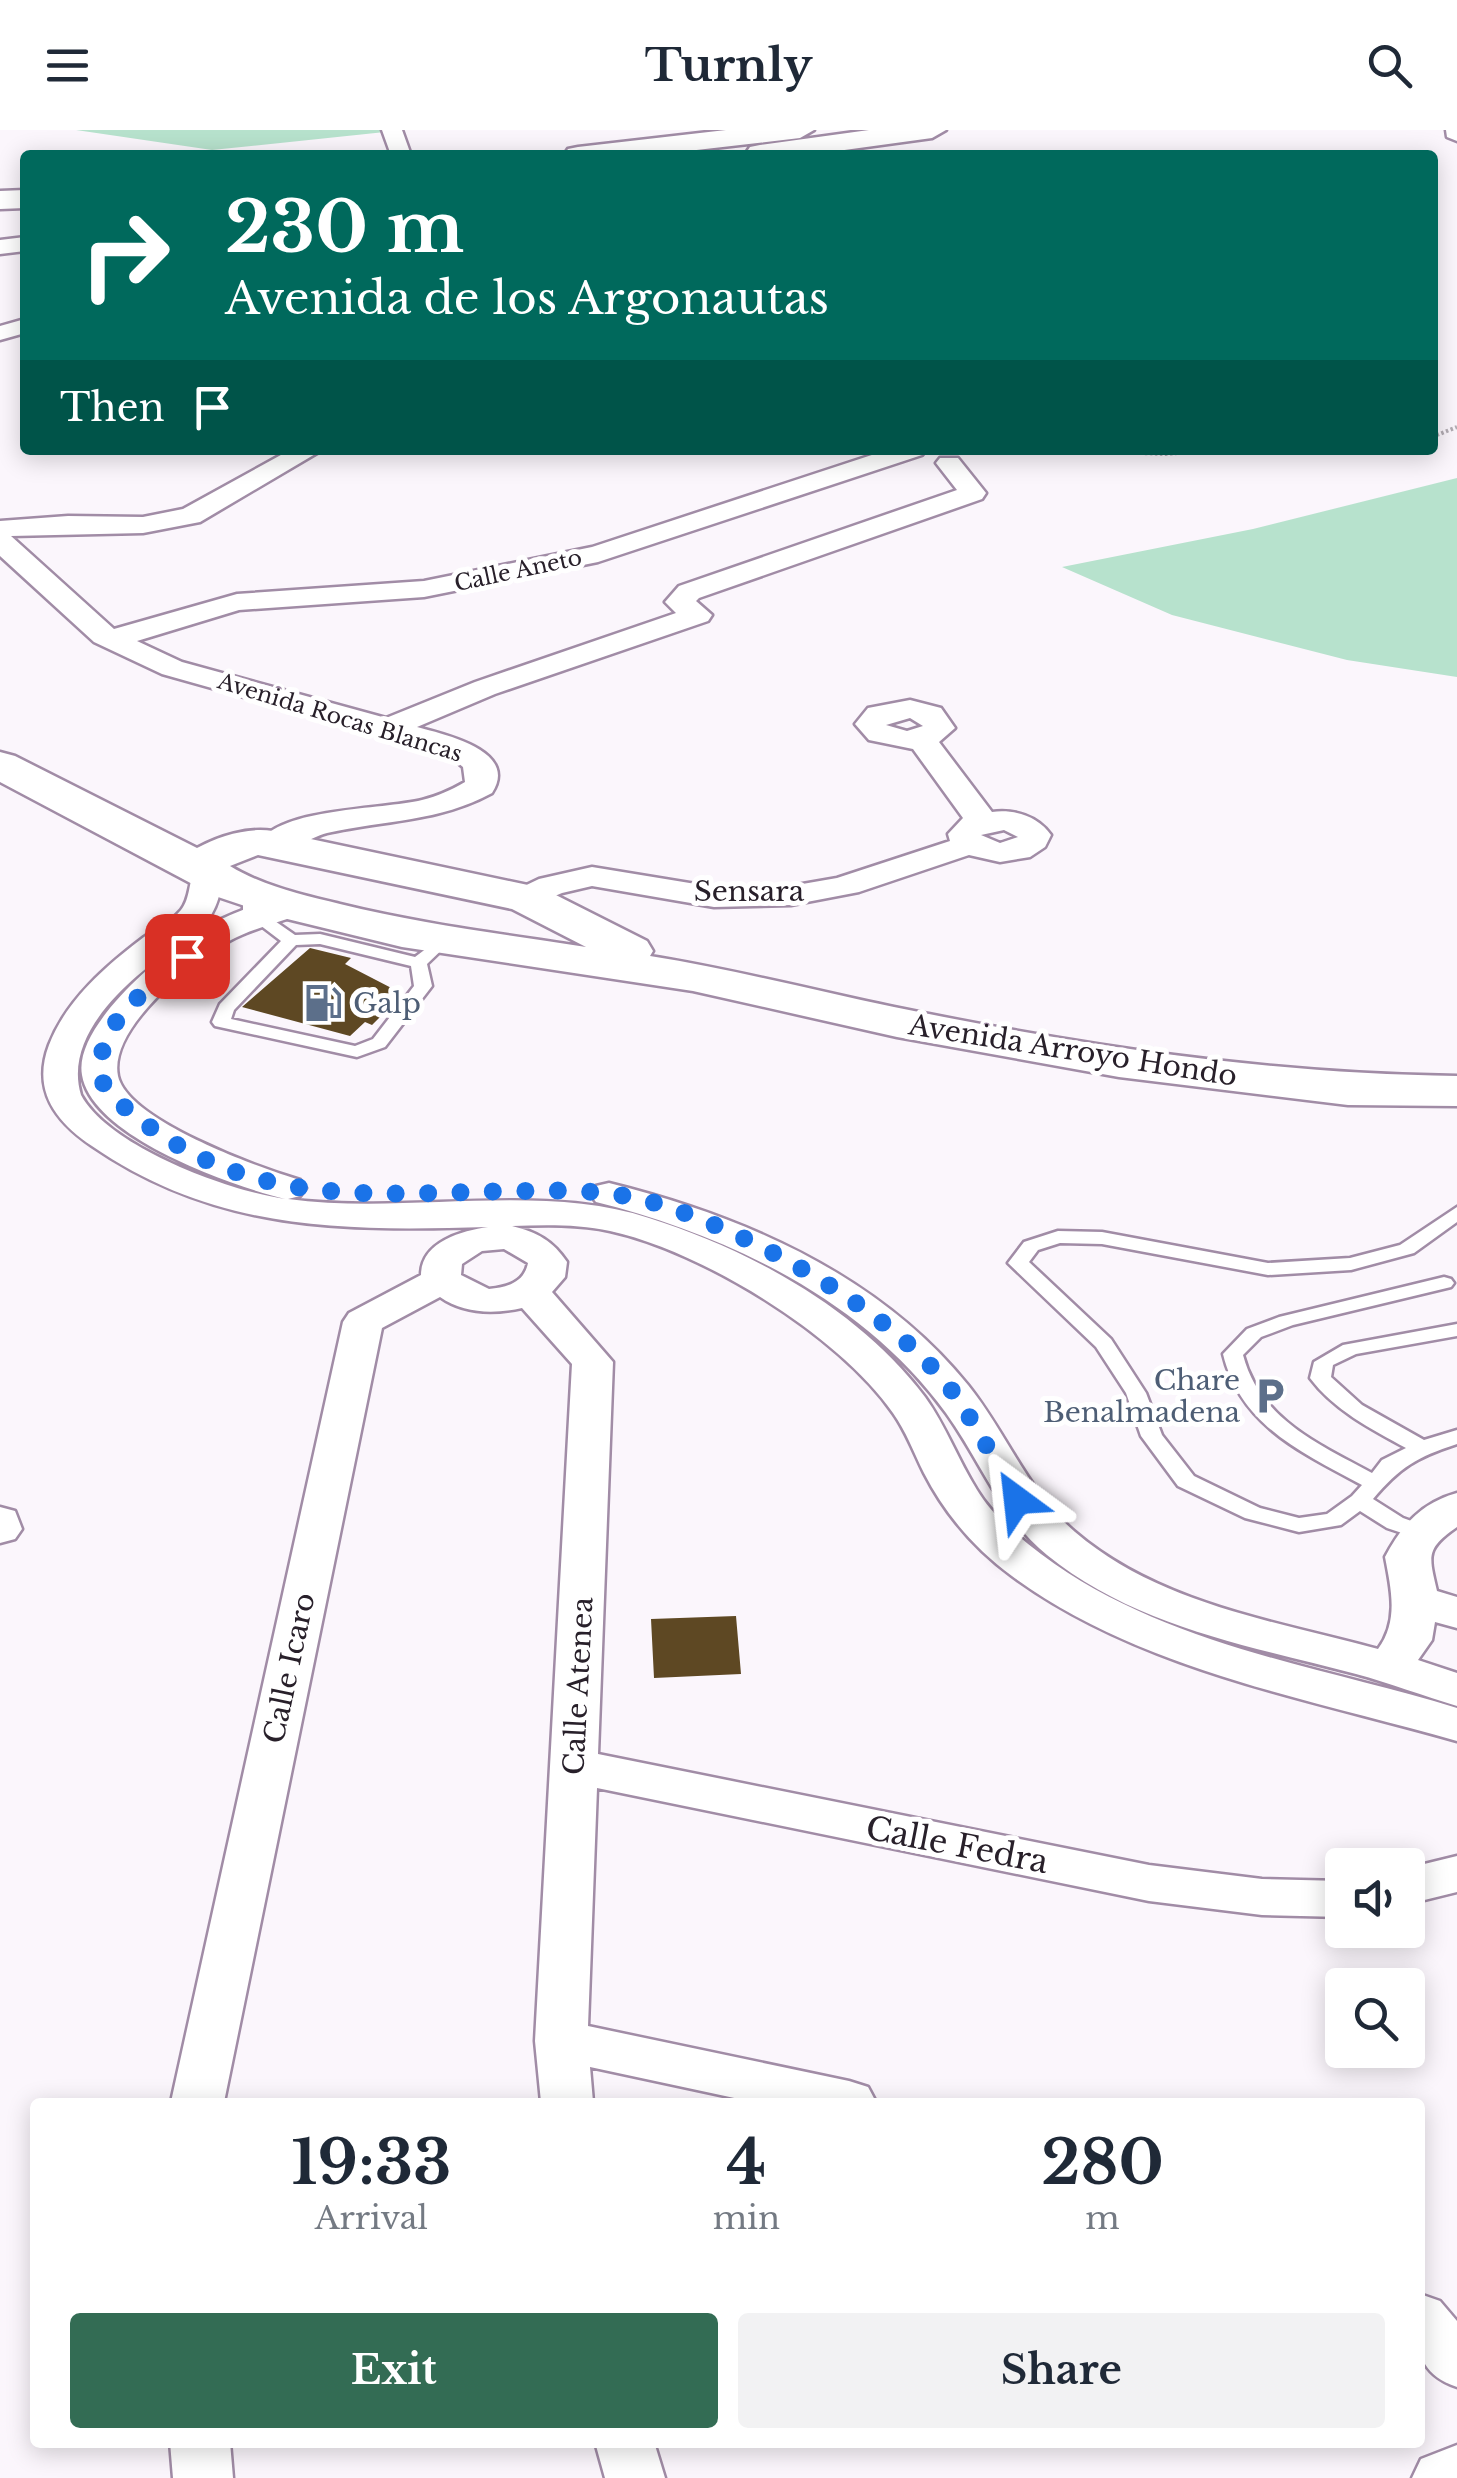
<!DOCTYPE html>
<html lang="en">
<head>
<meta charset="utf-8">
<style>
  body { margin:0; font-family:"Libre Baskerville",serif; background:#f2f2f3; color:#1f2937; height:100vh; display:flex; flex-direction:column; font-size:38px; white-space:nowrap }
  * { box-sizing:border-box; margin:0 }
  p { font-size:32px; color:#747a83 }
  .icon { flex:none; width:55px; height:55px; fill:none; stroke:currentColor; stroke-width:2; stroke-linecap:round; stroke-linejoin:round }
  .map { position:relative; flex:1; overflow:hidden }
  .side { position:absolute; left:30px; top:1968px; width:1395px; height:350px; display:flex; flex-direction:column; background:#fff; border-radius:10px; box-shadow:0 5px 25px #0003 }
  .side>* { flex:none }
  .guide { position:absolute; left:20px; top:20px; width:1418px; height:305px; border-radius:10px; box-shadow:0 5px 25px #0003; background:#00695c; color:#fff; overflow:hidden }
  .fabs { position:absolute; left:1325px; top:1718px; display:grid; gap:20px }
  .fabs a { display:grid; place-items:center; width:100px; height:100px; border-radius:10px; background:#fff; box-shadow:0 5px 25px #0003; font-size:50px }
  .pin { position:absolute; display:grid; place-items:center; width:85px; height:85px; color:#fff; margin:-42px; border-radius:20px; box-shadow:0 5px 15px #0006 }
  .me { position:absolute; width:110px; margin:-55px; rotate:330deg; stroke-linejoin:round; filter:drop-shadow(0 0 8px #0008) }
  .turn { display:flex; align-items:center; gap:35px; height:210px; padding:0 40px; font-size:45px }
  .turn .icon { width:130px; height:130px; stroke-width:2.5 }
  .turn b { display:block; font-size:70px; line-height:85px }
  .then { display:flex; align-items:center; height:95px; padding:0 40px; background:#0003; gap:20px; font-size:38px }
  .eta { display:flex; justify-content:space-evenly; align-items:center; height:170px; text-align:center }
  .eta b { font-size:60px; font-weight:700; line-height:70px }
  .cta { display:flex; gap:20px; margin-top:auto; padding:20px 40px }
  .cta a { flex:1; height:115px; border-radius:10px; background:#336c54; color:#fff; font-size:40px; font-weight:700; line-height:115px; text-align:center }
  .cta a+a { background:#f2f2f3; color:#1f2937 }
  header { display:flex; justify-content:space-between; align-items:center; height:130px; padding:0 40px; background:#fff; font-size:45px; font-weight:700 }
  .map>svg:first-child { display:block }
</style>
</head>
<body>
<header><svg class="icon" aria-label="menu" viewBox="0 0 24 24"><path d="M4 6h16M4 12h16M4 18h16"/></svg>Turnly<svg class="icon" aria-label="search" viewBox="0 0 24 24"><circle cx="10" cy="10" r="6"/><path d="M15 15l6 6"/></svg></header>
<div class="map">
<svg width="1457" height="2348" viewBox="0 0 1457 2348">
  <rect width="100%" height="100%" fill="#fbf6fc"/>
  <path fill="#b7e2cd" d="M76,0H404L212,20Z
    M1457,348V547L1347,530L1172,485L1062,437L1253,399Z"/>
  <path fill="#5e4823" d="M310,818L351,828L345,834L403,864L372,895L365,892L350,906L242,877Z
    M736,1486L741,1544L654,1548L651,1489Z"/>
  <g fill="none" stroke-linecap="round" stroke-linejoin="round">
    <g stroke="#a18ca6" stroke-width="5">
      <path id="service" d="M249,773L295,805L320,804L415,827L443,806L451,811L427,834L432,856L385,917L357,927L215,896L212,892L220,874L281,811L243,782V774ZM320,814L411,836L414,856L373,909L355,916L231,889L234,880L296,815Z
        M1457,1077V1092L1414,1123L1351,1140L1268,1145L1102,1114L1060,1113L1038,1120L1029,1132L1111,1209L1146,1263L1162,1305L1194,1346L1260,1378L1299,1388L1327,1384L1352,1366L1362,1355C1302,1323 1240,1295 1223,1224L1247,1199L1279,1187L1444,1147L1451,1149L1454,1153L1451,1157L1293,1195L1261,1207L1243,1225C1260,1289 1318,1314 1372,1343L1382,1330L1406,1318C1371,1299 1334,1280 1310,1248L1314,1232L1343,1215L1457,1194V1206L1356,1224L1333,1235L1331,1247L1362,1275L1424,1310L1457,1300V1314C1417,1327 1400,1337 1373,1369L1403,1388L1428,1397L1431,1402L1420,1409L1387,1398L1360,1381L1341,1395L1299,1402L1245,1388L1178,1356L1141,1306L1126,1263L1096,1217L1008,1133L1024,1112L1058,1101L1102,1102L1268,1133L1350,1128L1400,1115Z"/>
    </g>
    <g stroke="#a18ca6" stroke-width="5">
      <path id="minor" d="M382,0H402L411,25H391Z
        M1446,0H1457V11L1447,7Z
        M25,107V121L0,124V110Z
        M25,189V203L0,210V196Z
        M290,320H322L200,392L143,403L11,406L114,499L237,464L424,451L592,417L887,320H926L922,325L598,432L424,467L239,480L137,511L182,532L386,588L475,552L676,483L665,472L679,456L957,360L936,333L940,328H958L986,363L982,369L699,468L696,471L712,485L708,491L495,564L417,597C442,604 520,620 492,663C439,692 385,690 327,703C305,709 285,727 262,721L257,714C282,677 381,680 422,670C438,666 451,660 465,652L463,637L447,624L162,544L94,512L0,426V391L68,386L143,387L183,379Z
        M910,570L941,578L955,598L939,612L992,682C1014,679 1038,686 1051,705L1045,717L1030,727L1000,732L969,725L859,762L791,775L714,777L592,756L562,763L526,778L514,775L509,768L514,761L539,749L592,737L714,757L791,756L837,748L950,711L948,704L963,688L913,619L869,610L855,594L868,578ZM910,588L923,596L907,601L886,595ZM1004,700L1018,707L1000,713L981,705Z
        M208,735L220,738L224,745C219,769 215,787 195,803C218,789 277,762 303,769L308,776L303,783C279,793 253,798 231,810C194,830 108,898 118,946C128,991 260,1038 300,1050L306,1058L300,1066L288,1069C404,1085 539,1052 649,1088C751,1120 860,1180 925,1267C946,1296 958,1330 977,1360C992,1385 1017,1406 1041,1424C1162,1515 1316,1535 1457,1578V1611C1307,1568 1140,1540 1012,1446C975,1419 945,1384 924,1343C914,1323 906,1301 893,1283C839,1205 702,1121 610,1101C578,1094 545,1095 512,1096C537,1102 553,1111 567,1132L565,1147L552,1162L613,1232L598,1624L1149,1735L1262,1749L1342,1751V1787L1262,1785L1149,1771L597,1658L588,1896L849,1951L868,1957L876,1972H753L590,1937L593,1972H541L535,1911L572,1234L522,1178C495,1184 464,1184 440,1167L382,1198L224,1972H171L343,1192L349,1183L421,1145C421,1112 461,1101 488,1097C343,1101 217,1102 92,1016C55,991 32,960 49,915C66,870 107,835 144,807C156,799 171,792 181,780C191,768 188,751 196,738ZM179,814C147,837 74,901 82,945C92,1007 232,1056 285,1069C229,1061 109,1017 81,965C62,902 134,845 179,814ZM504,1119L528,1133C524,1153 507,1157 489,1159L461,1145L462,1134L482,1121Z
        M609,1053C743,1086 878,1144 968,1255C1006,1302 1028,1362 1075,1402C1159,1474 1275,1491 1378,1519C1399,1491 1391,1459 1385,1427C1402,1395 1421,1373 1457,1363V1397C1425,1419 1429,1426 1437,1461L1457,1467V1498L1435,1492L1432,1510L1418,1530L1457,1543V1576C1423,1566 1390,1553 1356,1544C1249,1516 1134,1496 1047,1425C1001,1388 980,1330 946,1283C864,1170 728,1105 596,1072L590,1064L596,1056Z
        M0,1377L15,1381L22,1399L15,1409L0,1413Z
        M1457,1726V1762L1408,1774V1738Z
        M1420,2164L1440,2171L1457,2191V2257C1408,2240 1420,2207 1420,2164Z
        M170,2312H230L233,2348H173Z
        M595,2312H654L665,2348H605Z
        M1457,2315V2348H1412L1421,2329Z"/>
    </g>
    <g stroke="#a18ca6" stroke-width="5">
      <path id="secondary" d="M0,622L15,626L197,718C219,706 248,697 273,701L542,758L647,811L653,821L650,826C732,839 813,860 894,877C1079,915 1268,944 1457,946V976L1348,975L1119,947L897,907L693,861L402,817L275,786L215,766L0,652ZM258,725L512,779L586,817C503,804 421,794 340,774C303,765 263,756 230,736Z"/>
    </g>
    <g stroke="#a18ca6" stroke-width="5">
      <path id="motorway" d="M726,0H814L800,8L653,25H564L568,19L578,17Z
        M869,0H946L932,8L808,25L746,23L750,17L760,15Z
        M25,60V78L0,79V61Z"/>
    </g>
    <path stroke="#b2acb3" stroke-width="4" stroke-dasharray="2.5 2.5" stroke-linecap="butt" d="M1432,307L1457,297
      M1070,320L1165,324L1217,320"/>
    <use href="#service" fill="#fff" fill-rule="evenodd"/>
    <use href="#minor" fill="#fff" fill-rule="evenodd"/>
    <use href="#secondary" fill="#fff" fill-rule="evenodd"/>
    <use href="#motorway" fill="#fff" fill-rule="evenodd"/>
  </g>
  <g fill="none" stroke-linecap="round" stroke-linejoin="round">
    <path stroke="#1a73e8" stroke-width="18" stroke-dasharray="0 32.4" d="M187,826C153,855 95,892 101,944C102,961 121,974 133,984C254,1083 379,1062 524,1061C567,1060 610,1060 652,1072C749,1101 896,1182 955,1265C978,1298 997,1335 1017,1370"/>
  </g>
  <defs>
    <g id="fuel-bare" transform="scale(3)"><path d="M-5.5-6h7V0h2V4h1.3V-2.5L3-4.5l.8-.8L6-3V5H2.5V1h-1V6h-7ZM-4.2-4.7v3.2H.2V-4.7Z" fill="#5c6f8a" stroke="#fff" stroke-width="2.5" paint-order="stroke"/></g>
    <g id="parking-bare" transform="scale(3)"><path d="M-3.5-5.5H1a3.5 3.5 0 0 1 0 7H-1V5.5H-3.5ZM-1-3.4V-.6H.8a1.4 1.4 0 0 0 0-2.8Z" fill="#5c6f8a" stroke="#fff" stroke-width="2.5" paint-order="stroke"/></g>
  </defs>
  <g fill-rule="evenodd">
    <use href="#fuel-bare" x="323" y="873"/>
    <use href="#parking-bare" x="1270" y="1266"/>
  </g>
  <g text-anchor="middle" stroke-width="10" stroke-linejoin="round" paint-order="stroke">
    <g font-size="22" fill="#28202a" stroke="#fff">
      <text transform="translate(518 440) rotate(-12)" y="8">Calle Aneto</text>
      <text transform="translate(340 587) rotate(17)" y="8">Avenida Rocas Blancas</text>
    </g>
    <g font-size="28" fill="#28202a" stroke="#fff">
      <text x="749" y="771">Sensara</text>
      <text transform="translate(1073 920) rotate(9)" y="10">Avenida Arroyo Hondo</text>
      <text transform="translate(289 1538) rotate(-78)" y="10">Calle Icaro</text>
      <text transform="translate(578 1556) rotate(-87)" y="10">Calle Atenea</text>
    </g>
    <g font-size="28" fill="#4e5e75" stroke="#fff" text-anchor="start">
      <text x="353" y="883">Galp</text>
      <text x="1240" y="1260" text-anchor="end">Chare<tspan x="1240" dy="32">Benalmadena</tspan></text>
    </g>
    <g font-size="32" fill="#28202a" stroke="#fff">
      <text transform="translate(957 1715) rotate(11)" y="11">Calle Fedra</text>
    </g>
  </g>
</svg>
<div class="fabs">
<a><svg class="icon" aria-label="sound" viewBox="0 0 24 24"><path d="M4 9h4l5-4v14l-5-4H4zM17 9q2 3 0 6"/></svg></a>
<a><svg class="icon" aria-label="search" viewBox="0 0 24 24"><circle cx="10" cy="10" r="6"/><path d="M15 15l6 6"/></svg></a>
</div>
<div class="pin" style="left:187px;top:826px;background:#d93025"><svg class="icon" aria-label="arrive" viewBox="0 0 24 24"><path d="M6 21V4h12l-3 4 3 4H6"/></svg></div>
<svg class="me" style="left:1017px;top:1370px" viewBox="-20 -20 40 40"><path d="M0-17L14 15 0 8-14 15z" fill="#1a73e8" stroke="#fff" stroke-width="4"/></svg>
<div class="guide">
<div class="turn"><svg class="icon" aria-label="right" viewBox="0 0 24 24"><path d="M7 20v-9h11M14 6l5 5-5 5"/></svg><div><b>230 m</b>Avenida de los Argonautas</div></div>
<div class="then">Then<svg class="icon" aria-label="arrive" viewBox="0 0 24 24"><path d="M6 21V4h12l-3 4 3 4H6"/></svg></div>
</div>
<section class="side">
<div class="eta">
<div><b>19:33</b><p>Arrival</p></div>
<div><b>4</b><p>min</p></div>
<div><b>280</b><p>m</p></div>
</div>
<div class="cta"><a>Exit</a><a>Share</a></div>
</section>
</div>
</body>
</html>
